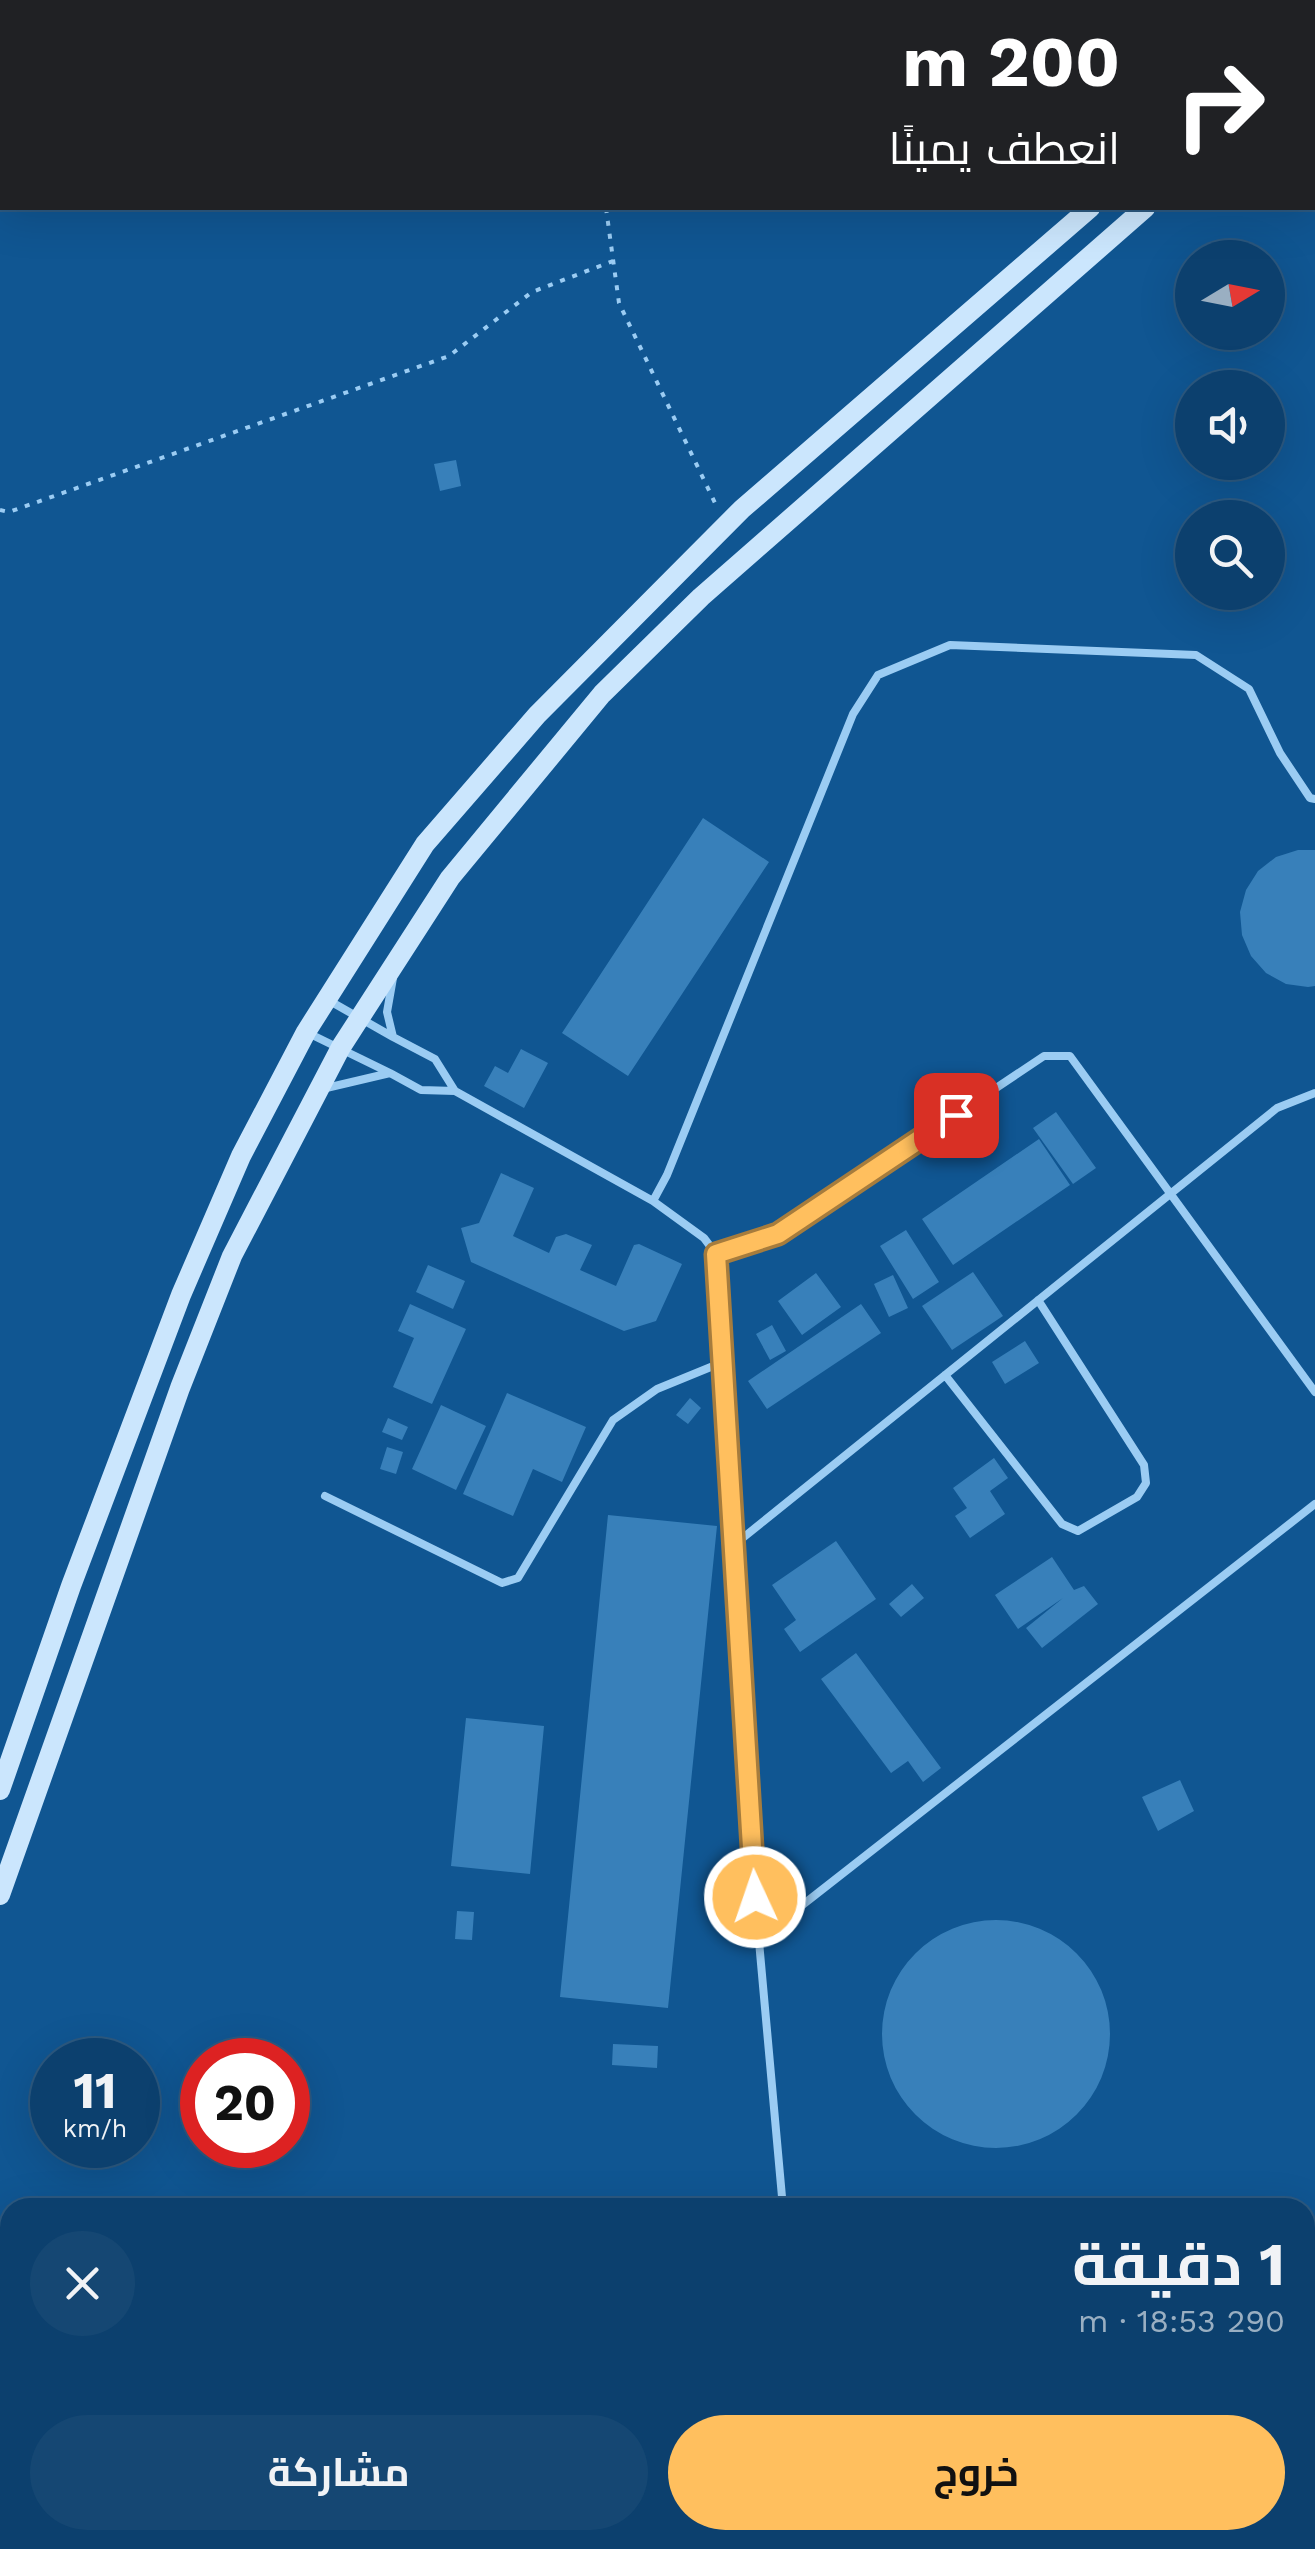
<!DOCTYPE html>
<html lang="ar">
<head>
<meta charset="utf-8">
<style>
  body { margin:0; font-family:"Work Sans",Cairo,sans-serif; background:#154773; color:#f1f3f6; direction:rtl; height:100vh; display:flex; flex-direction:column; font-size:38px; white-space:nowrap }
  * { box-sizing:border-box; margin:0 }
  p { font-size:32px; color:#9aafc2 }
  .icon { flex:none; width:55px; height:55px; fill:none; stroke:currentColor; stroke-width:2; stroke-linecap:round; stroke-linejoin:round }
  .map { position:relative; flex:1; overflow:hidden; direction:ltr }
  .side { position:absolute; left:0px; top:2198px; width:1315px; height:352px; display:flex; flex-direction:column; background:#0c406e; border-radius:30px 30px 0 0; box-shadow:0 10px 40px #0002,0 0 0 2px #2c5981; direction:rtl }
  .side>* { flex:none }
  .hud { position:absolute; left:0px; top:0px; width:1315px; height:210px; box-shadow:0 10px 40px #0002,0 0 0 2px #2c5981; direction:rtl; background:#202124; color:#fff; overflow:hidden }
  .needle { width:65px; rotate:80deg }
  .buttons { position:absolute; left:1175px; top:240px; display:grid; gap:20px }
  .buttons a { display:grid; place-items:center; width:110px; height:110px; border-radius:50%; background:#0c406e; box-shadow:0 10px 40px #0002,0 0 0 2px #2c5981; font-size:50px }
  .speed { position:absolute; left:30px; top:2038px; display:flex; gap:20px; font-size:50px; font-weight:700; text-align:center }
  .speed>* { display:grid; place-content:center; width:130px; height:130px; border-radius:50%; background:#0c406e; box-shadow:0 10px 40px #0002,0 0 0 2px #2c5981; line-height:1 }
  .speed small { font-size:25px; font-weight:400 }
  .speed .limit { border:15px solid #d22; background:#fff; color:#111 }
  .pin { position:absolute; display:grid; place-items:center; width:85px; height:85px; color:#fff; margin:-42px; border-radius:20px; box-shadow:0 5px 15px #0006 }
  .me { position:absolute; width:110px; margin:-55px; rotate:357deg; stroke-linejoin:round; filter:drop-shadow(0 0 8px #0008) }
  .turn { display:flex; align-items:center; gap:35px; height:210px; padding:0 30px; font-size:45px }
  .turn .icon { width:130px; height:130px; stroke-width:2.5 }
  .turn b { display:block; font-size:70px; line-height:85px }
  .round { display:grid; place-items:center; flex:none; width:105px; height:105px; border-radius:52px; background:#154773 }
  .head { display:flex; align-items:center; justify-content:space-between; height:170px; padding:0 30px }
  h1 { font-size:60px; font-weight:700; line-height:75px }
  .action { display:flex; gap:20px; margin-top:auto; padding:20px 30px }
  .action a { flex:1; height:115px; border-radius:60px; background:#ffbf5e; color:#111; font-size:40px; font-weight:700; line-height:115px; text-align:center }
  .action a+a { background:#154773; color:#f1f3f6 }
  .map>svg:first-child { display:block }
</style>
</head>
<body>
<div class="map">
<svg width="1315" height="2549" viewBox="0 0 1315 2549">
  <rect width="100%" height="100%" fill="#105692"/>
  <path fill="#3880ba" d="M456,460L461,486L440,491L434,464Z
    M703,818L769,862L628,1076L562,1033Z
    M1298,850H1315V986L1308,987L1286,984L1266,973L1251,956L1242,935L1240,912L1246,890L1258,871L1276,857Z
    M521,1049L548,1063L524,1108L484,1086L495,1066L508,1073Z
    M1056,1112L1096,1168L1073,1184L1033,1128Z
    M1039,1139L1070,1185L953,1265L922,1219Z
    M501,1173L534,1188L513,1236L549,1253L556,1237L566,1234L592,1245L580,1270L616,1286L634,1245L639,1244L682,1264L656,1321L624,1331L471,1262L461,1228L479,1223Z
    M906,1230L939,1282L913,1299L880,1246Z
    M428,1265L465,1281L453,1309L416,1292Z
    M973,1272L1003,1316L952,1350L922,1306Z
    M816,1273L841,1307L802,1335L778,1301Z
    M893,1275L908,1308L889,1317L874,1284Z
    M410,1304L466,1329L432,1404L393,1387L414,1338L398,1331Z
    M861,1304L881,1333L767,1409L748,1381Z
    M772,1325L786,1351L770,1360L756,1334Z
    M1025,1341L1039,1363L1005,1384L992,1362Z
    M507,1393L586,1427L562,1482L533,1469L513,1516L463,1494Z
    M690,1398L701,1408L688,1424L676,1415Z
    M441,1405L486,1426L456,1490L412,1469Z
    M388,1418L408,1427L402,1440L382,1432Z
    M387,1447L403,1452L396,1474L380,1469Z
    M994,1458L1008,1478L990,1491L1005,1514L970,1538L955,1516L967,1508L953,1488Z
    M608,1515L717,1526L668,2008L560,1997Z
    M836,1541L876,1599L800,1652L784,1629L796,1620L772,1585Z
    M1052,1557L1074,1590L1084,1586L1098,1604L1042,1648L1026,1628L1063,1598L1018,1629L995,1595Z
    M912,1584L924,1598L901,1617L889,1604Z
    M856,1653L941,1768L923,1782L908,1761L891,1773L821,1679Z
    M466,1718L544,1726L530,1874L451,1866Z
    M1180,1780L1194,1811L1158,1831L1142,1797Z
    M457,1911L474,1912L472,1940L455,1939Z
    M882 2034a114 114 0 1 1 228 0a114 114 0 1 1-228 0Z
    M613,2044L658,2046L657,2068L612,2065Z"/>
  <g fill="none" stroke-linecap="round" stroke-linejoin="round">
    <path stroke="#9bccf3" stroke-width="4" stroke-dasharray="5 8" stroke-linecap="butt" d="M579,0V2
      M606,208L619,303L716,505
      M0,510L9,512L449,356L532,292L613,261"/>
    <path stroke="#9bccf3" stroke-width="8" d="M393,978L387,1012L393,1037L435,1059L455,1091
      M328,1000L393,1037
      M306,1032L390,1073
      M322,1089L390,1073L421,1090L455,1091L653,1201L704,1238L716,1254L755,1897L783,2208
      M653,1201L667,1175L853,714L878,675L950,645L1196,655L1249,689L1280,753L1310,798L1315,799
      M716,1254L778,1234L1044,1056H1070L1315,1392
      M945,1375L1062,1524L1078,1531L1137,1497L1146,1483L1144,1465L1038,1300
      M325,1496L502,1583L518,1578L613,1420L657,1389L723,1362
      M734,1545L1277,1108L1315,1093
      M759,1939L1315,1504
      M1305,2262L1315,2254
      M809,2540L810,2549
      M956,2549L967,2540"/>
    <path stroke="#cbe6fd" stroke-width="20" d="M1312,3L1315,1
      M1312,51L1315,48
      M0,1790L71,1586L181,1295L241,1156L306,1032L425,844L537,715L742,509L1090,208
      M0,1895L180,1388L232,1256L341,1047L450,878L602,694L701,597L1145,208"/>
  </g>
  <g fill="none" stroke-linecap="round" stroke-linejoin="round">
    <g stroke="#a67c3d" stroke-width="25">
      <path id="route" d="M755,1897L716,1254L778,1234L956,1115"/>
    </g>
    <use href="#route" stroke="#ffbf5e" stroke-width="18"/>
  </g>
</svg>
<div class="buttons">
<a><svg class="needle" viewBox="-14 -14 28 28"><path d="M0-13l5 13h-10z" fill="#e53935"/><path d="M0 13l5-13h-10z" fill="#9aafc2"/></svg></a>
<a><svg class="icon" aria-label="sound" viewBox="0 0 24 24"><path d="M4 9h4l5-4v14l-5-4H4zM17 9q2 3 0 6"/></svg></a>
<a><svg class="icon" aria-label="search" viewBox="0 0 24 24"><circle cx="10" cy="10" r="6"/><path d="M15 15l6 6"/></svg></a>
</div>
<div class="speed"><div>11<small>km/h</small></div><div class="limit">20</div></div>
<div class="pin" style="left:956px;top:1115px;background:#d93025"><svg class="icon" aria-label="arrive" viewBox="0 0 24 24"><path d="M6 21V4h12l-3 4 3 4H6"/></svg></div>
<svg class="me" style="left:755px;top:1897px" viewBox="-20 -20 40 40"><circle r="17" fill="#ffbf5e" stroke="#fff" stroke-width="3"/><path d="M0-11L8 9 0 5-8 9z" fill="#fff"/></svg>
<div class="hud">
<div class="turn"><svg class="icon" aria-label="right" viewBox="0 0 24 24"><path d="M7 20v-9h11M14 6l5 5-5 5"/></svg><div><b>200 m</b>انعطف يمينًا</div></div>
</div>
<section class="side">
<div class="head"><div><h1>1 دقيقة</h1><p>290 m · 18:53</p></div><a class="round"><svg class="icon" aria-label="close" viewBox="0 0 24 24"><path d="M6 6l12 12M18 6L6 18"/></svg></a></div>
<div class="action"><a>خروج</a><a>مشاركة</a></div>
</section>
</div>
</body>
</html>
